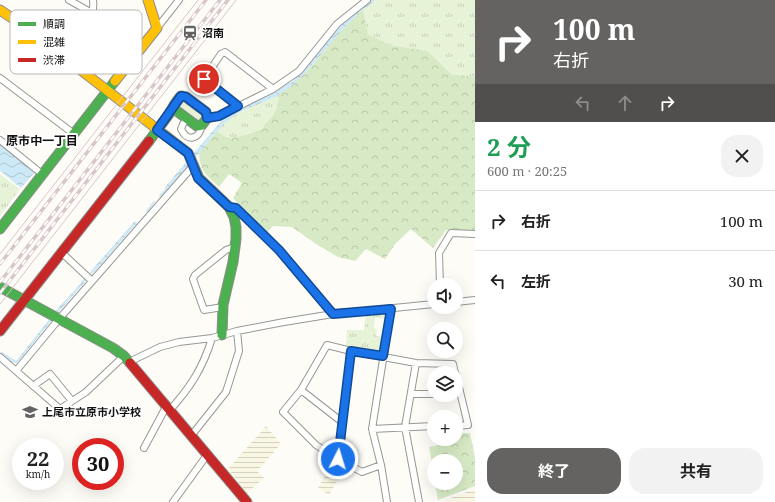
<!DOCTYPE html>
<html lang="ja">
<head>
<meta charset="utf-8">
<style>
  body { margin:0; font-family:"Noto Serif","Noto Sans JP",serif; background:#f2f2f2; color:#222; height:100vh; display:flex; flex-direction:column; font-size:15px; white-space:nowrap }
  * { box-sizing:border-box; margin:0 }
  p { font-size:13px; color:#767676 }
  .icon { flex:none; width:22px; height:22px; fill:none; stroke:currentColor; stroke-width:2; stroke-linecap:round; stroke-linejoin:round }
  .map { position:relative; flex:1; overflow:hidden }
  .panel { display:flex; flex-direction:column; background:#fff; width:300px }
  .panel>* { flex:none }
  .banner { background:#646362; color:#fff; overflow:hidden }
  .buttons { position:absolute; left:427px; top:278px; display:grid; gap:8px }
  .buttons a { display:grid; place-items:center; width:36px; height:36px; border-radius:50%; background:#fff; box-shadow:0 4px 16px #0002; font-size:20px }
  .speed { position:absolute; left:12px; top:438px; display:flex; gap:8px; font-size:20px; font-weight:700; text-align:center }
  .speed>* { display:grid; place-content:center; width:52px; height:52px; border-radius:50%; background:#fff; box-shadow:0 4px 16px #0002; line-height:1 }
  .speed small { font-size:10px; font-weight:400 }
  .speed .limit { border:6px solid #d22; background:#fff; color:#111 }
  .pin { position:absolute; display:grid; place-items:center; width:34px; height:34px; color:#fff; margin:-17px; border:2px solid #fff; border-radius:50%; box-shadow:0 1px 4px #0007 }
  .me { position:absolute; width:44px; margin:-22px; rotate:5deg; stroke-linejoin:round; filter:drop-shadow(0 0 3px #0008) }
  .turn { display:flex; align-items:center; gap:14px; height:84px; padding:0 12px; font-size:18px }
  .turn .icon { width:52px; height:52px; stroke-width:2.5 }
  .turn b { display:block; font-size:28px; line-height:34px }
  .lanes { display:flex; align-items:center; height:38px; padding:0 12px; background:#0003; justify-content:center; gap:20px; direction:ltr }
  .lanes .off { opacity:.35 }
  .round { display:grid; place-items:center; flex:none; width:42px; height:42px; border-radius:16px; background:#f2f2f2 }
  .summary { display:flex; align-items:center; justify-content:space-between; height:68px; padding:0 12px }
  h1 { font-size:24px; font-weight:700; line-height:30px; color:#1e9e55 }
  .button { display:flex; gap:8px; margin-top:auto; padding:8px 12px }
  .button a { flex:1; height:46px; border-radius:16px; background:#646362; color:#fff; font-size:16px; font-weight:700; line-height:46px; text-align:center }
  .button a+a { background:#f2f2f2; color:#222 }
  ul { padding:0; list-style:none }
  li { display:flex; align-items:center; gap:12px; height:60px; padding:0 12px; border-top:1px solid #e0e0e0 }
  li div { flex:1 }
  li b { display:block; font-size:15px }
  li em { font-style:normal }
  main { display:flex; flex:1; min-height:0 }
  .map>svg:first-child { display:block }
</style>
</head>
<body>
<main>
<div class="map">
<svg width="475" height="502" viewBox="0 0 475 502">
  <defs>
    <pattern id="farmland-rules" width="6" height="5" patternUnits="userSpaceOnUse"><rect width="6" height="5" fill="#f9f7e4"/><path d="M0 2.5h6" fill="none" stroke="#d4d3c3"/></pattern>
    <pattern id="grass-tufts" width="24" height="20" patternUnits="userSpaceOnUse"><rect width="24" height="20" fill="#e7f3d7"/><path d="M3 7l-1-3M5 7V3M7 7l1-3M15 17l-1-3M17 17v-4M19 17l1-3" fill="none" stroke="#c5cfb8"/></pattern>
    <pattern id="forest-crowns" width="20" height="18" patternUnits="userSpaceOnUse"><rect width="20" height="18" fill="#d8eac5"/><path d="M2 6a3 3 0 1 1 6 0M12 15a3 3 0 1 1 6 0" fill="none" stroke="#b8c8a8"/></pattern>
    <pattern id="water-waves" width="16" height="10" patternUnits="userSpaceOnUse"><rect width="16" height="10" fill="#cde8f7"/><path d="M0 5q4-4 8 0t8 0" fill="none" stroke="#afc6d3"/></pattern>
  </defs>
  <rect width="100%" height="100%" fill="#fdfcf7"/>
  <path fill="url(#farmland-rules)" d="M266,426L281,444L257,471L264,478L247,493L228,469Z
    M328,471L339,478L329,495L318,488Z
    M475,489V502H445V500Z"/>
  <path fill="url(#grass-tufts)" d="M376,0H475V77L451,74L428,51L390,45L368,34L363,9Z
    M279,94C279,102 276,112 271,118C267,122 264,124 264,129L251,132L239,138L223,136L217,131L223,122L230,117Z
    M181,102C188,103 195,110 200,115V120L198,122L179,108L178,105Z
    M0,174L20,189L0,216Z
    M385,313L386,314V319L375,318L374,328L377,329L376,336L383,337L381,351L379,352L346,346L347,330H364L366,315Z"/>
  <path fill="url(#forest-crowns)" d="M363,9L368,34L390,45L428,51L451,74L475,77V230H446L433,248L411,229L395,244L385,259L366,249L355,261L338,257L316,244L292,227L273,226L266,234L233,198L242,183L229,174L219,187C206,175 200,171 199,153L217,131C233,145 246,133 263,129C264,124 267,122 271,118C276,112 279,102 279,94C307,77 320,54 341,31C348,23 356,16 363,9Z
    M456,433H470L475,458V486L438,500L435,483H456V461H434V475L429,447L440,445V439H456Z"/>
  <path fill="url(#water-waves)" d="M371,0H376L360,12L342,30L306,72L293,85L275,97L242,111L223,122L201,151L167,189L165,187L222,120C240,104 265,101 285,88C299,77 309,63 320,49C335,31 352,13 371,0Z
    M0,145L35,172L21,188L0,171Z
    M135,221L137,223L94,272L91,271Z
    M84,280L85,282L61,309L17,363L10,362L0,354L1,353L12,361L17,360L59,307Z"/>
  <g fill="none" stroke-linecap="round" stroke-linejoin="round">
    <path stroke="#cde8f7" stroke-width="2" d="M254,103L275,93L289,84
      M215,133L223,123L235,114
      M160,196L168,187
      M147,211L154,202
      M82,282L93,271
      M2,353L16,362"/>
    <g stroke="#979795" stroke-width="8">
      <path id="street" d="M69,0L92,13
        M157,28L179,0
        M66,58C77,42 96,21 93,0
        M0,78L74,134
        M238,106L204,79L221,54L225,52L273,89
        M207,118L219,116L273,89L299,71L337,24L367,0
        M187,119L183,124L181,129C187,142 199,140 202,125
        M0,140L42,174
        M229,207L236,208L279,250L333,314
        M61,252L92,281
        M440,285L439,253L451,233L475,234
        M456,302L475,300
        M223,307L204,310L193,279L195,275L226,250L235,247
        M0,357L60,409L86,392L124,356
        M129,362L160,347L179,342L212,338L237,331L284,322L333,314L434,304
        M416,363L405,427L419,502
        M16,371L59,319L193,166
        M456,375L468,425L456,426
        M33,386L50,374L72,401
        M301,390L342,422
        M411,394H434
        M169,411C190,388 203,368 212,338
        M372,429L434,426
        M191,436L226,392L239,351L237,331
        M144,448L166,407
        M338,459L342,422L351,351
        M381,465L362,472L338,459L316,445L283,412L301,390L327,345L351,351L416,363L453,364L455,373
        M173,502L207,455
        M387,502L381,465L372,429L391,309"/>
    </g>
    <g stroke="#8e8d8b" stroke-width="11">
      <path id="fast" d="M166,136L188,153L199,178L229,207L234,217L236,227V239L233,262L223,305L222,335
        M149,141L167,117C172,110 175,102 181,96L186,97L206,112L207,118L202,125L197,126L174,109V105
        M0,229L115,81
        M0,287L113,348L124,356L130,363"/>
    </g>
    <g stroke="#8e8d8b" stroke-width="11">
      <path id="slow" d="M0,10L24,26L166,136
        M115,81L157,28L148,0"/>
    </g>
    <g stroke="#8e8d8b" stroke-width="11">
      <path id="jam" d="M0,331L149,141
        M130,363L247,502"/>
    </g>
    <use href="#street" stroke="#fffffe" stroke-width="6"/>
    <use href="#fast" stroke="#4caf50" stroke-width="9"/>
    <use href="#slow" stroke="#ffc107" stroke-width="9"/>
    <use href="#jam" stroke="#c62828" stroke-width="9"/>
    <path stroke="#d9c6c7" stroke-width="1" d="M0,254L198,0
      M0,304L236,0"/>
    <g stroke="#d9c6c7" stroke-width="3.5">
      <path id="rail" d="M0,264L206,0
        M0,282L220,0
        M0,293L228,0"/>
    </g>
    <use href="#rail" stroke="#fff" stroke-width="2" stroke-dasharray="6" stroke-linecap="butt"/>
  </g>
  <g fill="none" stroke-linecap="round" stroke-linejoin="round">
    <g stroke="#114b97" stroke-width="10">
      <path id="route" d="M204,79L238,106L219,116L207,118L206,112L186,97L181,96L157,130L188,153L198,178L229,207L236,208L279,250L333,314L391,309L383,356L351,351L338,459"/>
    </g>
    <use href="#route" stroke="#1a73e8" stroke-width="7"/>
  </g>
  <defs>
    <g id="station-bare" transform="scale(1.2)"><path d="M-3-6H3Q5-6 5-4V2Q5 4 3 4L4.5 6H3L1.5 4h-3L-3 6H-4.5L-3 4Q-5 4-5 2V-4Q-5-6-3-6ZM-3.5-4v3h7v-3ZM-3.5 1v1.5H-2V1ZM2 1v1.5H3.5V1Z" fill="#646362" stroke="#fff" stroke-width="2.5" paint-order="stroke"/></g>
    <g id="school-bare" transform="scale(1.2)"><path d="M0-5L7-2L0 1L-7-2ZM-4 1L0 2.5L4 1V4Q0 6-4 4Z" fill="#646362" stroke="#fff" stroke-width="2.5" paint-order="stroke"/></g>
  </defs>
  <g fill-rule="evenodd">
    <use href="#station-bare" x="190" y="33"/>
    <use href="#school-bare" x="30" y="412"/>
  </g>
  <g text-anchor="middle" stroke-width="4" stroke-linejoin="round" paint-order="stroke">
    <g font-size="11" font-weight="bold" fill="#111" stroke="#fff" text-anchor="start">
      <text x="202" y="37">沼南</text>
      <text x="42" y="416">上尾市立原市小学校</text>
    </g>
    <g font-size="12" font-weight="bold" fill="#111" stroke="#fff">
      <text x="42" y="145">原市中一丁目</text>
    </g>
  </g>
  <rect x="10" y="10" width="132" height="64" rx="6" fill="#fff" stroke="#b8b8b8" stroke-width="1"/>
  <rect x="18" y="22" width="18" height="4" fill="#4caf50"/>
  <rect x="18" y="40" width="18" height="4" fill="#ffc107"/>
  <rect x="18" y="58" width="18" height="4" fill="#c62828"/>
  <g font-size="11" fill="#111">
    <text x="43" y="28">順調</text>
    <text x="43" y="46">混雑</text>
    <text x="43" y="64">渋滞</text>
  </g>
</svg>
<div class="buttons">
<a><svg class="icon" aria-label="sound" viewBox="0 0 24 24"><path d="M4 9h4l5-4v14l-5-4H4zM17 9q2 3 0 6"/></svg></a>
<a><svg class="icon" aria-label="search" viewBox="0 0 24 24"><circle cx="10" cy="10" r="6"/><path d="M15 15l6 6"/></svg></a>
<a><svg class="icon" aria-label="layers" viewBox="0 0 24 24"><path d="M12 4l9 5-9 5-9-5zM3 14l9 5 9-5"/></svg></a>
<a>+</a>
<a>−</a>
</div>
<div class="speed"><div>22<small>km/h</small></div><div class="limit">30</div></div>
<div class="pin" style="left:204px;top:79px;background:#d93025"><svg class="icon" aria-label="arrive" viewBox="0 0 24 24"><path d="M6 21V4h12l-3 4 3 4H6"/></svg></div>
<svg class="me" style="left:338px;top:459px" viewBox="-20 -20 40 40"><circle r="17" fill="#1a73e8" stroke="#fff" stroke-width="3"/><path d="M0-11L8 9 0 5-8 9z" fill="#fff"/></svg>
</div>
<section class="panel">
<div class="banner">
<div class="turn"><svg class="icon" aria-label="right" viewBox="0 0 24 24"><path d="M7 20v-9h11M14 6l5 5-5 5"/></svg><div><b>100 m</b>右折</div></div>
<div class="lanes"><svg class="icon off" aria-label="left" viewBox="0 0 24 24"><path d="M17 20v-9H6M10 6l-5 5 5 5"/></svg><svg class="icon off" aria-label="ahead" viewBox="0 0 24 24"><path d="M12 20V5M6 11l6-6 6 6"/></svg><svg class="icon" aria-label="right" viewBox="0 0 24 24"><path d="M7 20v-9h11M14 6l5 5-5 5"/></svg></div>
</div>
<div class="summary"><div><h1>2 分</h1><p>600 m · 20:25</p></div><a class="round"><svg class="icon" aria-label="close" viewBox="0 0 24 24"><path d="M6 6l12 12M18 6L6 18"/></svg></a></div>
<ul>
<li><svg class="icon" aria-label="right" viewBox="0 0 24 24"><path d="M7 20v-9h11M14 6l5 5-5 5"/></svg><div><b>右折</b></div><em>100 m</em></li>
<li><svg class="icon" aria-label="left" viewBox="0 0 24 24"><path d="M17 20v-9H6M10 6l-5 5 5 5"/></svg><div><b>左折</b></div><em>30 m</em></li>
</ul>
<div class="button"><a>終了</a><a>共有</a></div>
</section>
</main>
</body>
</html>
